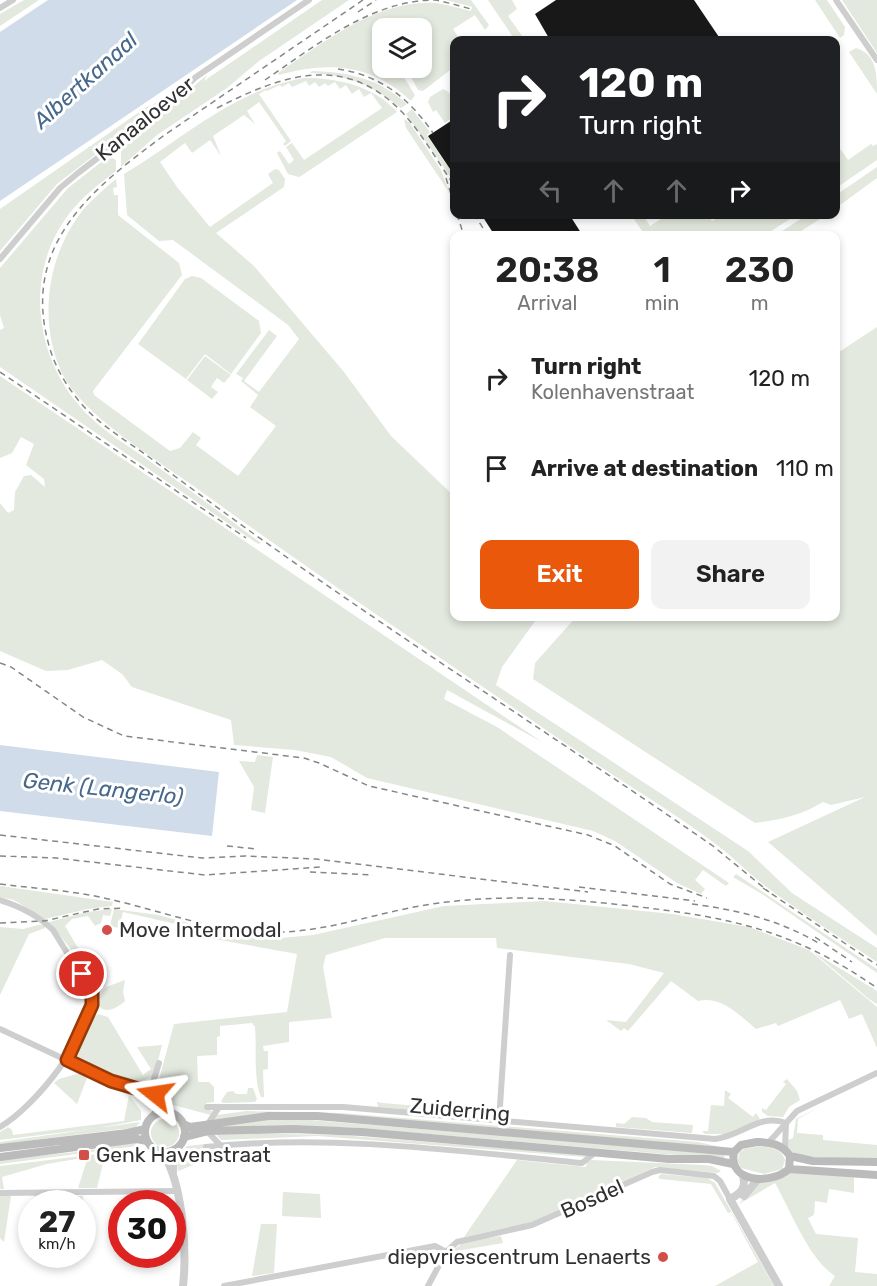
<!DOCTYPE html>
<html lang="en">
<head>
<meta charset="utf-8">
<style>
  body { margin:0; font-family:Rubik,sans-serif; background:#f2f2f2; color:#222; height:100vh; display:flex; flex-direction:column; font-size:22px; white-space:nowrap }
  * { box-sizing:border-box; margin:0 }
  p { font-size:20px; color:#767676 }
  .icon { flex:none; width:33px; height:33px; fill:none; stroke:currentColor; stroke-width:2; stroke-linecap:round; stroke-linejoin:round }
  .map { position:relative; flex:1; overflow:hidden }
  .sheet { position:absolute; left:450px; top:231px; width:390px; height:390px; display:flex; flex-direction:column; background:#fff; border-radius:12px; box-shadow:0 3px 9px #0003 }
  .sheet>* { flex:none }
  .hud { position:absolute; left:450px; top:36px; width:390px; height:183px; border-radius:12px; box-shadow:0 3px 9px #0003; background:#202124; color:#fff; overflow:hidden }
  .tools { position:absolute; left:372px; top:18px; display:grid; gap:12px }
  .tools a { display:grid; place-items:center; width:60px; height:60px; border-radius:12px; background:#fff; box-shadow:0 3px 9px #0003; font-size:30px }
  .speed { position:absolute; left:18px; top:1190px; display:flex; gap:12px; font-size:30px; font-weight:700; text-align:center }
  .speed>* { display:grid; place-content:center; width:78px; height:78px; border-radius:50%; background:#fff; box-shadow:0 3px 9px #0003; line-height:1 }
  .speed small { font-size:15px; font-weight:400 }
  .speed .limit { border:9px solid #d22; background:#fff; color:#111 }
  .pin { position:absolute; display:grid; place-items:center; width:51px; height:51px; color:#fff; margin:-26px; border:3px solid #fff; border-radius:50%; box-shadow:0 2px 6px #0007 }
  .me { position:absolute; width:66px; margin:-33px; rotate:285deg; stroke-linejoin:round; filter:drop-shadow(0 0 4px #0008) }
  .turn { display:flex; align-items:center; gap:21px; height:126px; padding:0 30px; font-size:27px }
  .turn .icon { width:78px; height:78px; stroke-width:2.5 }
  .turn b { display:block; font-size:42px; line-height:51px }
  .lanes { display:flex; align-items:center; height:57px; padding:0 30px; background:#0003; justify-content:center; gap:30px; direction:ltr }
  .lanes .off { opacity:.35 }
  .eta { display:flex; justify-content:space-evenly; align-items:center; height:102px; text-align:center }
  .eta b { font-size:36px; font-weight:600; line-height:42px }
  .action { display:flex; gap:12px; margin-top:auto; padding:12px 30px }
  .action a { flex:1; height:69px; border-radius:12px; background:#ea580c; color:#fff; font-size:24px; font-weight:600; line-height:69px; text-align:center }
  .action a+a { background:#f2f2f2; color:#222 }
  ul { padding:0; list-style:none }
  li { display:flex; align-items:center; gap:18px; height:90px; padding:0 30px }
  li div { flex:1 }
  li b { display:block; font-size:22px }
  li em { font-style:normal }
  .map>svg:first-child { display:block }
</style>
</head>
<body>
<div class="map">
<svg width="877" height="1286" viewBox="0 0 877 1286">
  <rect width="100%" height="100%" fill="#fff"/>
  <path fill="#e3e9de" d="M24,0H39L0,26V14Z
    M322,0H349L259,61L227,88L157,135L121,167V147L207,75L204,81Z
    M446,0H471L489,25L485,30L475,15L453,29L460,40H454L453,46L454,67L423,91L418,90L406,68H422V28H382V68H398L415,95L411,101C372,64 328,61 279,75L278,73C325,42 376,0 435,3C447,4 460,9 471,11L472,7Z
    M488,0H512L517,9L508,16L525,40H515Z
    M815,0H827L845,27L844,35L840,38Z
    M842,0H877V53Z
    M856,48C877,54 877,75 877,94L849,52Z
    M312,71C350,72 379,79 407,104L401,108C372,85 347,75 310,73Z
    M304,78C337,78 373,85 397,112L304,174L299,177L288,174L277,153L280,151L289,164L294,160L286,147L292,143L304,160L382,108L371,93L364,97L359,89L352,94L346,85L340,89L335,82L328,86L325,83L319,87L315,82L309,86L306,81L292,87L289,83L282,87L280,85L267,91L266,90L259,94L291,141L285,146L283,144L286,141L259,102L247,111L255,124L244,115L213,136L221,156L210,140L192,153L185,143L160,162L177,187L210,227L273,183L268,174L275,169L279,170L285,179L284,187L216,233L254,266L344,372L391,436L454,496V616L538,617L502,667L496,685L748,851L792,893L877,948V962C838,936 797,911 760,882C744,869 730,854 713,842C674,813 631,787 590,760C458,669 324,581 195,487C156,459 80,414 61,371C39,322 47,261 77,218C87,203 102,191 116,179L117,187L113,188L114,195H118V215L179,263L182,275L93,391L94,395L170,451L180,448L193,432L201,438L196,445L238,476L276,426L250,407L258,395L241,381L243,378L236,374L269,330L277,336L244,381L259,392L299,339L288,325L173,240L159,241L127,215L124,174C185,138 231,91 304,78Z
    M443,89C455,94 455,105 454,116L445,123L436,110L433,112L428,102L430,97Z
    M160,101L162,103L57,184L0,251V209L145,108Z
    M412,109L430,132L427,135L454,176V182L406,114Z
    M404,119L410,123L441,170L449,192L406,128Z
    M836,143L848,160L871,144L873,146L877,144V160L836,188Z
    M109,156L116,160V171C100,183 82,197 69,214C22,275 35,364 89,416C105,432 125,444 144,457C183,485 222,514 261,543L258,544L0,367V330L4,328L0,315V268L68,188Z
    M877,167V178L836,208V195Z
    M631,215H643L650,226L667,215H708L712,221L722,215H796L765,235H645Z
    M807,215H826L795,235H776Z
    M192,276L201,278L259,321L261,333L231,374L205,354L186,379L138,344L185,279Z
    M877,327V936L768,842L865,797L831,805L823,802C802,815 780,820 755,823L533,679L535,663L576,617L836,616V354Z
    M205,356L231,375L224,383L217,378L211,387L218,392L212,399L187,380Z
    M0,376L542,742L447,690L444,699L497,727L729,883L726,886L703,870L695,880L705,889L701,894L677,883L615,841L593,831L367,778L331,757L295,750L234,745L231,720L132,687L122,674L102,660L68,670L46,671L0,651V503L8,513L14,510L15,492L24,476L31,475L45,487L44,479L26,465L34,444L21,437L12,453L0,458Z
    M257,755L273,757L265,813L251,810L254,787L239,761L255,762Z
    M736,874L877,969V973L762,894L733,877Z
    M0,886L113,902L112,906L88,909L45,919L14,900L0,897Z
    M545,901L672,914L749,927L809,950L877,1007V1048L862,1014L849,1019L840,1000L778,1026L776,1023L756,1029C739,1015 721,995 698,1001L671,981L628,1031L624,1028L621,1031L606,1020L626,1022L664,973L629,964L497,948L496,938H385L326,955L323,967L332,1018L289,1022V1042L263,1046L264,1051H268V1069L263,1070L264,1097H261C253,1078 257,1049 255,1027L252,1023L220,1026V1036L217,1037V1055L197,1056L198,1082H209L214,1087V1102L206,1103V1109L212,1111L211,1115L173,1105L157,1087L174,1024L287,1012L297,954L198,936L200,928L281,938L313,935L444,906Z
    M112,909L110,916L103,915L101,923L95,926L88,916L72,919L65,926L81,953L85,951V954L78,958L49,922L87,912Z
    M114,909L158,915L192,924L189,927L123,912L119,928L110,926Z
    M38,925H44L45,928L29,934L0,995V927L23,929Z
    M813,952L877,991V1004L869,999Z
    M125,980L123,992L125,1001C115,1010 101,1016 96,1000L106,987Z
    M98,1014L108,1017L143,1075L151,1069L137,1047L162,1045L154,1076L139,1082L109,1074L76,1059C74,1046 87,1021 98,1014Z
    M80,1073L87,1078L77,1104L54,1083L59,1079Z
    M787,1079L797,1091L800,1100L789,1107L783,1117L768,1116L762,1112V1108L766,1110L786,1084L783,1082Z
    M248,1088H253L257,1099L255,1102L223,1103L221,1101L227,1092L233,1091L236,1094H247Z
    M725,1090L731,1094L728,1098L753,1117L756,1113L760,1119L725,1134H705L702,1131H708L711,1105L724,1106Z
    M129,1095L141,1111V1120L98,1128L0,1140V1132L8,1127L12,1130L13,1135L124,1121Z
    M377,1102L383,1103L465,1110L463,1114L378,1107Z
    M819,1107L798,1119L797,1133L823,1135V1140L877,1145V1160L796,1156L788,1149L786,1141L793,1138L796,1119Z
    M246,1111L341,1113L698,1142L725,1148L336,1115L214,1121L217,1115Z
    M632,1117L646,1118L652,1122L693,1125L692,1133L616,1127V1123L624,1124Z
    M286,1118L725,1154L724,1159L347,1127H206L221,1124Z
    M151 1133a14 14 0 1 1 28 0a14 14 0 1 1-28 0Z
    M140,1122C134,1130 131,1132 122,1129L18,1142L0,1146V1142Z
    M215,1133L341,1135L588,1155L585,1157L317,1136L221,1140Z
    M136,1141L137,1146L0,1164V1160L85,1151Z
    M205,1144L207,1150H210L206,1160L178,1171V1158L187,1146Z
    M755,1147C767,1146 781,1147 785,1160L782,1169L764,1174L741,1168L738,1162L739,1153L744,1149Z
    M139,1149L141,1150L105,1155L97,1188H78L88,1157L47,1164L2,1177L4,1189H0V1166Z
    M517,1160L586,1167L587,1162L591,1160L703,1165L712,1166L721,1171L718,1173L655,1167L530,1223L464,1237Z
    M789,1172L854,1177V1193L829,1189L827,1203L815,1201L814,1215L808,1218L816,1234L858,1238L855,1272L877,1274V1286H829L835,1276C808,1258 791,1211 775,1183L739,1204L754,1184Z
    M661,1174L707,1178L715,1183L774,1286H715L758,1262L731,1212L728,1213L711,1184L660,1179L658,1177Z
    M283,1192L320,1194L321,1218L282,1216Z
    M34,1195L83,1196L88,1252L83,1251L82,1203H34Z
    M0,1196H11L4,1242L0,1238Z
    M261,1224H277L274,1273L252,1276Z
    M501,1236L503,1243L462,1250L463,1257L459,1258V1264L444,1262C460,1237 474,1241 501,1236Z"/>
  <path fill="#d0dce9" d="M48,0H297L0,201V32Z
    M0,745L219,772L212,836L0,811Z"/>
  <path fill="#181818" d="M556,0H694L721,40H550L535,14Z
    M454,119V175L428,136Z
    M481,214H569L583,236H495Z"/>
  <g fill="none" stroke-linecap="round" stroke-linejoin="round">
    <path stroke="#cecece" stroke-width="6" d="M836,0L877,60
      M0,8L13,0
      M0,259L60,188L78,173L150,118L196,77L309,0
      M0,900C19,906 39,916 53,930L93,995C90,1037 36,1106 0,1127
      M0,1029L111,1081L155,1094L166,1113
      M150,1092L159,1063
      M150,1092L155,1106V1115
      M207,1107H343L715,1139C742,1136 759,1113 786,1123
      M499,1121L510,955
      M208,1124L219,1107
      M208,1132L221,1146
      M769,1142L797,1111L877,1073
      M206,1147C331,1134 458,1151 582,1163L596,1152
      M785,1149L786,1123
      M0,1193L176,1191
      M224,1286L435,1246L446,1252
      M428,1286L446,1252L457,1242L532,1225L652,1172L660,1170L714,1176L720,1181L730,1199"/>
    <path stroke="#cecece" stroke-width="8" d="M162,1152C183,1182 187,1250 183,1286
      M173,1172L174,1150
      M743,1175C746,1188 742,1193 730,1199L779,1286
      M744,1196L758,1179"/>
    <path stroke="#bbb" stroke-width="8" d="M145 1132a20 20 0 1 1 40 0a20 20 0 1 1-40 0Z
      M183,1124L190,1127L268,1116H317L734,1152
      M184,1137L208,1131L293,1129L362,1132L669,1159H709L733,1164
      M757,1142C770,1142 782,1144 790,1156L789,1169C771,1185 728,1183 734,1152L741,1145Z
      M0,1148L128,1133L145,1129
      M790,1156L813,1161L877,1162
      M0,1157L137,1139L147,1141
      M789,1169L877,1175"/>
    <path stroke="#868686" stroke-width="1.5" stroke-dasharray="6 4.5" stroke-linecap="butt" d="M363,0L166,134C91,189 19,246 50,349C57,372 71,393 87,410C105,428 128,442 149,457C181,481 214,505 247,529C399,638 558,739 713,846L769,892
      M358,12L376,0
      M338,69C380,75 409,98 433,133
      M265,80C314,47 371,0 435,0C447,2 459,6 471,9
      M217,108C280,76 343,52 401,111C422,133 437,161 454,185
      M446,178L454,204
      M457,214L464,236
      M474,214L488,236
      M0,372L246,538
      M0,663L11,667L83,717L124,736L304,758L319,763L369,786L588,835L615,846L670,884L707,898
      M0,835L202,858L245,856L316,859L588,892
      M227,846L257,849
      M0,856L56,858L205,875L321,867
      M310,872L373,875
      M0,884C39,889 79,891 117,901C167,913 214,931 267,932C324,934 376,912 432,904C498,894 564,898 631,906C729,917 794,930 877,988
      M579,887L695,901
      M763,888L877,965
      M692,904C738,910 780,920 820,944
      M0,923L44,921L98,909L124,908
      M815,937L852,962"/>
  </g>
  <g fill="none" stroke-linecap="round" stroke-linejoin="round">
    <g stroke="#983908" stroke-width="15">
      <path id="route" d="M82,974L92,991V1005L67,1060L111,1081L155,1094"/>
    </g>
    <use href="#route" stroke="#ea580c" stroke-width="10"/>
  </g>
  <g fill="#d24f49" stroke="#fff" stroke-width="2">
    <circle cx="107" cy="930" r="6"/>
    <rect x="78" y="1149" width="12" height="12" rx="3"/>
    <circle cx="663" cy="1257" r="6"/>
  </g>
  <g text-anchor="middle" stroke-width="6" stroke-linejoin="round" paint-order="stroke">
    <g font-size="21" fill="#313131" stroke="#fff">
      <text transform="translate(145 119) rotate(-39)" y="7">Kanaaloever</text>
      <text transform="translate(460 1110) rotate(5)" y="7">Zuiderring</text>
      <text transform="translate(592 1199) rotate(-24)" y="7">Bosdel</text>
    </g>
    <g font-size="21" fill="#313131" stroke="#fff" text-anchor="start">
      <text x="119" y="937">Move Intermodal</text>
      <text x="96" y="1162">Genk Havenstraat</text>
      <text x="651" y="1264" text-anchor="end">diepvriescentrum Lenaerts</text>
    </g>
    <g font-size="22" font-style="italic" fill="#47688b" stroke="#fff">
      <text transform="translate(85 80) rotate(-42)" y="8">Albertkanaal</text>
      <text transform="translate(103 788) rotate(6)" y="8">Genk (Langerlo)</text>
    </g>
  </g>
</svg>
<div class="tools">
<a><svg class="icon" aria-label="layers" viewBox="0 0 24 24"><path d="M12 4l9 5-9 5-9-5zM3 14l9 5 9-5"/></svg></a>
</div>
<div class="speed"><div>27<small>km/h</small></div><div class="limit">30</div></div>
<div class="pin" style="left:82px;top:974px;background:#d93025"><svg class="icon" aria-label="arrive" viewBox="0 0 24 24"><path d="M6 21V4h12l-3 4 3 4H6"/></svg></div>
<svg class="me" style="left:155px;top:1094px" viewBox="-20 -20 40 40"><path d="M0-17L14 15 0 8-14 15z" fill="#ea580c" stroke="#fff" stroke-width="4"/></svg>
<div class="hud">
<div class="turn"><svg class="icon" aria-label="right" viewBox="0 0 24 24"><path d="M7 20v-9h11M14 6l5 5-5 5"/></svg><div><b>120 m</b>Turn right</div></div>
<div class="lanes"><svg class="icon off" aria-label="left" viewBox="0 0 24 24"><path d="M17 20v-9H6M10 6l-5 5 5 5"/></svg><svg class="icon off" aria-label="ahead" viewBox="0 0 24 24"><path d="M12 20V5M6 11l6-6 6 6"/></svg><svg class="icon off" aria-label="ahead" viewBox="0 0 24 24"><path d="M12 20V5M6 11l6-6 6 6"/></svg><svg class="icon" aria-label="right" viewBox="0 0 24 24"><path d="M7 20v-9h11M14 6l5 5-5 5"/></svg></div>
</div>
<section class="sheet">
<div class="eta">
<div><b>20:38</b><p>Arrival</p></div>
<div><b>1</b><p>min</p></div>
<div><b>230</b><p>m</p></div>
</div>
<ul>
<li><svg class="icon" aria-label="right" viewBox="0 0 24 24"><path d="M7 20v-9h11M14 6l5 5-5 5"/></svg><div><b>Turn right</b><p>Kolenhavenstraat</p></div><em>120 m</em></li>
<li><svg class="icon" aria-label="arrive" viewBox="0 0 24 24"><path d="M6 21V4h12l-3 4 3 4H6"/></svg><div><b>Arrive at destination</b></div><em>110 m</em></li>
</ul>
<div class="action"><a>Exit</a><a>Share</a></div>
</section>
</div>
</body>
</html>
